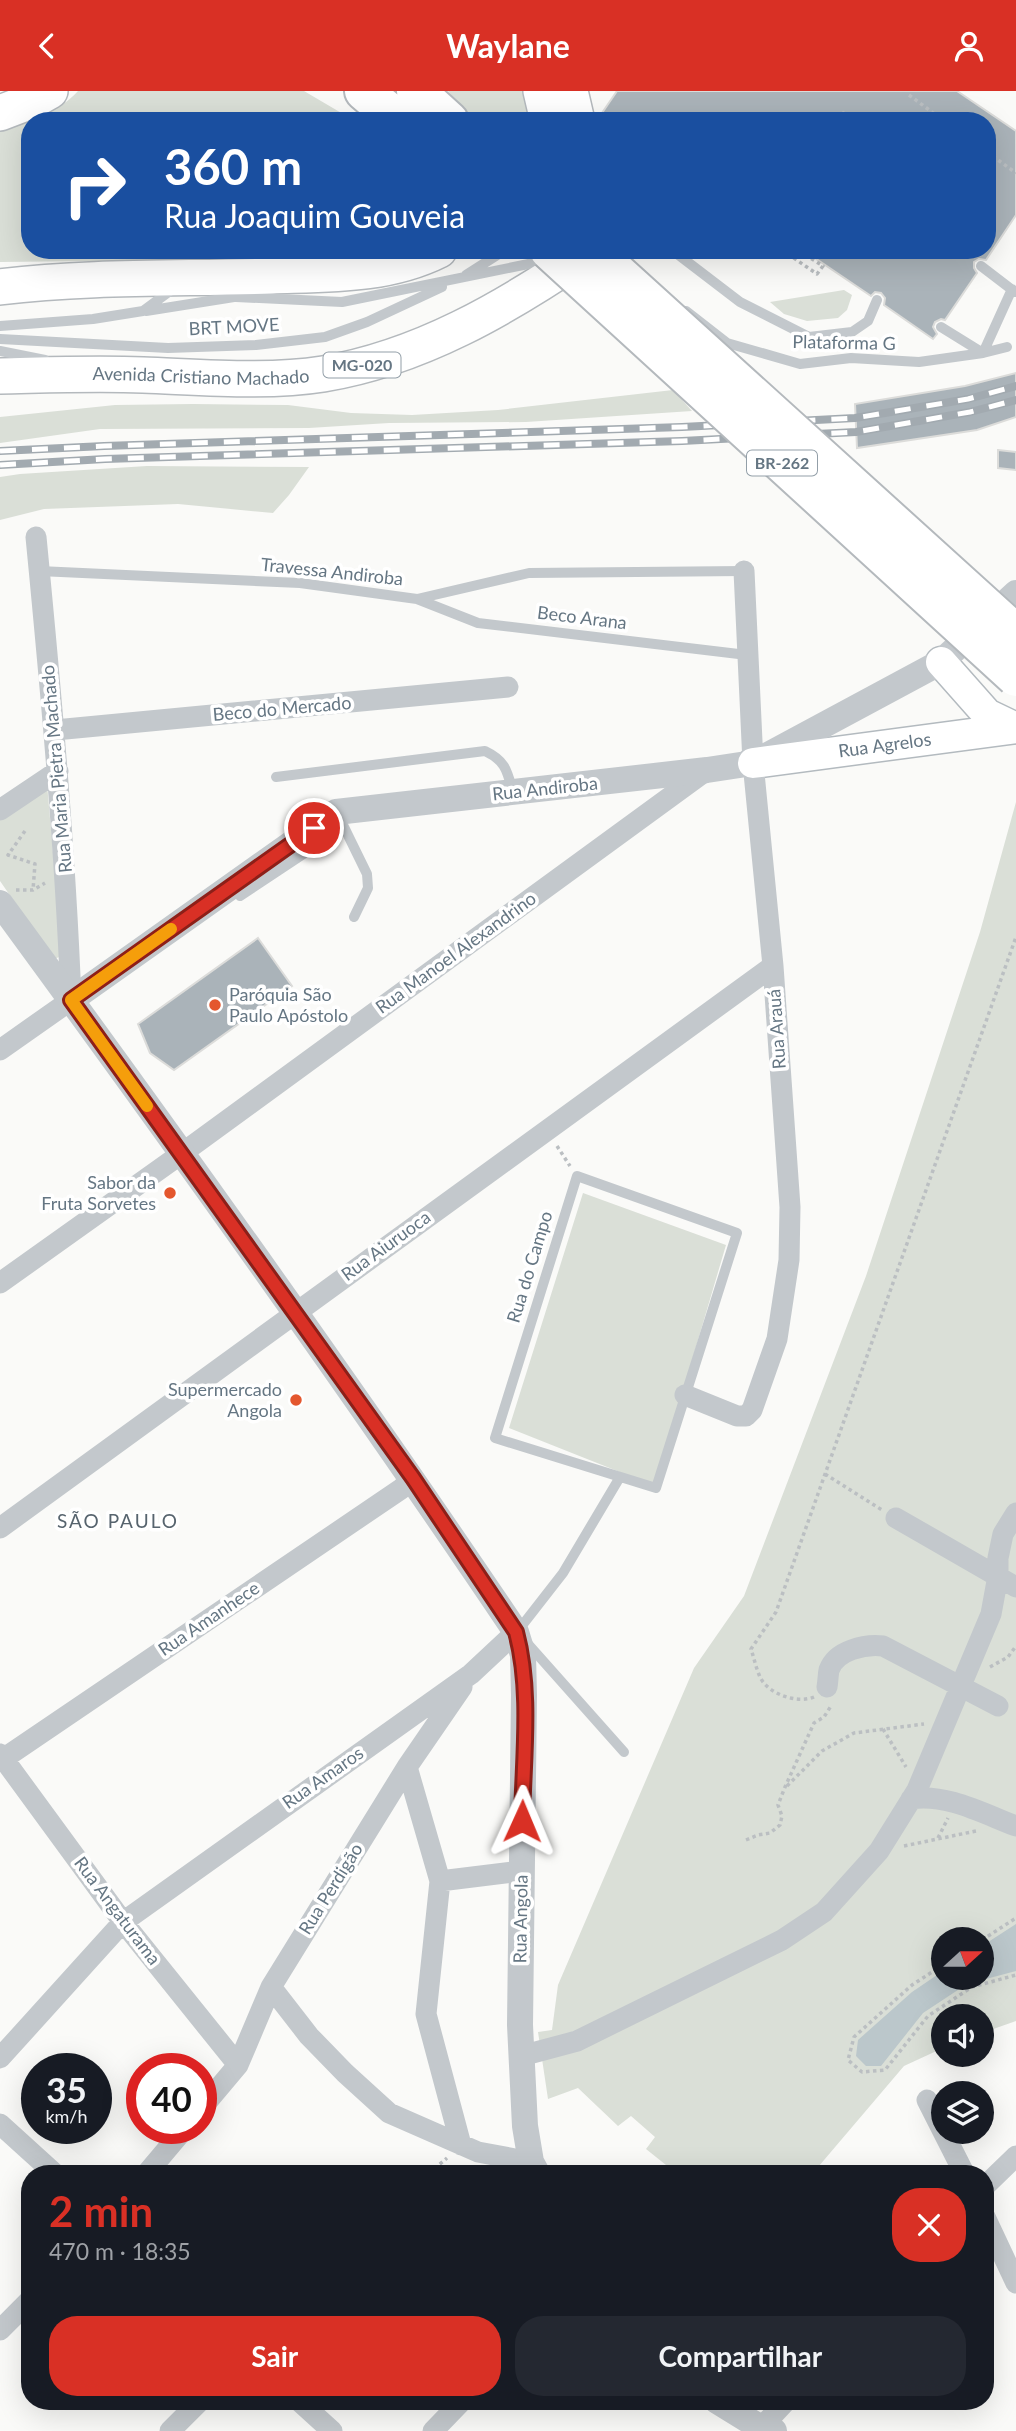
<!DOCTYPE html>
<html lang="pt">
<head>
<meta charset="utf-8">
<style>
  body { margin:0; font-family:Lato,sans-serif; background:#242831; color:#f1f3f6; height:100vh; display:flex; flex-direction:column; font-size:26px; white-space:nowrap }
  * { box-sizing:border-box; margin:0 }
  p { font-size:23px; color:#9ea1a6 }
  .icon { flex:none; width:38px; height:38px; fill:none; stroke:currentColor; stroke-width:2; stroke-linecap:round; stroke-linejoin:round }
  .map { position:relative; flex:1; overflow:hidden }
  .side { position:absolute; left:21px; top:2074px; width:973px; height:245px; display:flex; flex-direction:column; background:#171b24; border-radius:28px; box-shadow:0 7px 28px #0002 }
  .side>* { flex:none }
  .guide { position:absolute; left:21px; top:21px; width:975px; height:147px; border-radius:28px; box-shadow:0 7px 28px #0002; background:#1a4fa0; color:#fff; overflow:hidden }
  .needle { width:46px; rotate:69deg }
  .controls { position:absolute; left:931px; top:1836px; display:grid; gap:14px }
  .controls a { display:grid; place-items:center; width:63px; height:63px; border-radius:50%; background:#171b24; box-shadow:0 7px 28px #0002; font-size:35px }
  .speed { position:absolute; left:21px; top:1962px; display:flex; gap:14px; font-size:35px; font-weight:700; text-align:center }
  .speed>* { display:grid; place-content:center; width:91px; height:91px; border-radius:50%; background:#171b24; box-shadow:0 7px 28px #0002; line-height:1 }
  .speed small { font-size:18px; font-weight:400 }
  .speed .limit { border:10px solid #d22; background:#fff; color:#111 }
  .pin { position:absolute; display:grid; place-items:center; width:60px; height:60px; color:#fff; margin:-30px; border:4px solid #fff; border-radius:50%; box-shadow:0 2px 7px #0007 }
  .me { position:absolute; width:77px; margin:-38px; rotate:1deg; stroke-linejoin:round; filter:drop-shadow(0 0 5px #0008) }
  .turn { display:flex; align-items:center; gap:24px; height:147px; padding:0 28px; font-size:32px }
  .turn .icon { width:91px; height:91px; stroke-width:2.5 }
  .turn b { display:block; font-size:49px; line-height:60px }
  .round { display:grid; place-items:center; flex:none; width:74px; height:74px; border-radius:28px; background:#242831 }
  .summary { display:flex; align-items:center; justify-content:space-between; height:119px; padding:0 28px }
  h1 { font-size:42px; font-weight:700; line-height:52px; color:#d93025 }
  .primary-button { display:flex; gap:14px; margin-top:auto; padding:14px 28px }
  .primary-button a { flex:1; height:80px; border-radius:28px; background:#d93025; color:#fff; font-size:28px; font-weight:700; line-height:80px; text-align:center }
  .primary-button a+a { background:#242831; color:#f1f3f6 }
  header { display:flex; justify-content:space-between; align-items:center; height:91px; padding:0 28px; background:#d93025; color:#fff; font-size:32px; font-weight:700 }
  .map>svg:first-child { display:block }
</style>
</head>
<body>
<header><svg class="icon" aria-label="back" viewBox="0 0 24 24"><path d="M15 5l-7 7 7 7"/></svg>Waylane<svg class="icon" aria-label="person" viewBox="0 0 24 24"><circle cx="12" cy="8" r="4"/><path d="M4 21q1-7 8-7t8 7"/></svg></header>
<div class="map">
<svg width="1016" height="2340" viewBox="0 0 1016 2340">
  <rect width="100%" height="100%" fill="#fafaf8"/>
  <path fill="#dadfd7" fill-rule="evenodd" d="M78,0H304L355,30H30V159H399L358,167L0,171V37C26,31 60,21 78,0Z
    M448,0H526L531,30H472Z
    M844,199L852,204L847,219L838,227L807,230L784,223L770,211Z
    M673,299L692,320L526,331L389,332L309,337L100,338L0,352V326L115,314L193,313L288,314L351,322L412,324L498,319Z
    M147,375L309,376L289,404L273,422L178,413L44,418L0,429V386L20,383Z
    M47,693L62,865L54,868L0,790V728Z
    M1016,711V1930L982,1942V1925H943V1957L904,1975L813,2082H676L646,2058L655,2046L631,2025L618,2035L578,1997L548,2008L538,1941L552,1939L558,1894L694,1577L744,1505L866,1185L980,841ZM943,1848H982V1886H943Z
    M583,1102L726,1154L655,1395L509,1337Z"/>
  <path fill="#bbc7cb" d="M1016,1833V1880L967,1893L923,1922L881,1975H866L856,1965L858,1949L912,1901L943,1880V1886H982V1855Z"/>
  <path fill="#aab3b9" stroke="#dcdcda" stroke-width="2" d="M617,0H957L1016,40V124L986,169L979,168L974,171V177L977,182L945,229L941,228L935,231L933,236L937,243L933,248L884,214L885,207L881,202L875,201L871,205L803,159H987V30H612L602,22Z
    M1016,282V326L977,339L857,357L855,313L965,295Z
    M998,359L1016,361V379L998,377Z
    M258,847L292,895L174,979L150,962L138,933Z"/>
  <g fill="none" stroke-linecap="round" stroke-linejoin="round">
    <g stroke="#b3babf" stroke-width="33">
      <g id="secondary">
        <path d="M941,571L987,623L1016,637"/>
        <path id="s1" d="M753,672L1016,637"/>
      </g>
    </g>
    <g stroke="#b4b9bd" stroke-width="38">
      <g id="trunk">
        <path d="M541,0L548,30"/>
        <path d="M570,0L577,30"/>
        <path d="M0,22L34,9L50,0"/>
        <path d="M0,196C90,185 181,188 272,185C329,183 387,185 439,159"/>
        <path id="s2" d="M0,285C48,284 95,282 143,284C199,286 267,292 323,283C420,267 505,217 585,163L586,159"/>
      </g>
    </g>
    <g stroke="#b4b9bd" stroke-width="42">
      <path id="motorway" d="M364,0L399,30
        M416,0L449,30"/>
    </g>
    <path stroke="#bbbfc2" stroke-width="3.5" stroke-dasharray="3.5 3.5" stroke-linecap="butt" d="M909,4L944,30
      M842,21L855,30
      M987,61L1016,82
      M782,159L817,183L823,175L798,159
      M25,740L8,764L35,773L33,799
      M16,799H33L45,792
      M557,1055L570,1075
      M825,1383L882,1419
      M990,1576L1008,1566L1016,1555
      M814,1606C797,1613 768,1603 760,1586C756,1577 754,1567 751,1558L776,1521L1016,846
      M883,1638L906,1676
      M787,1695L822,1660L854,1642L924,1633
      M938,1747L948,1727
      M746,1749L758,1744L770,1742L780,1734L782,1725L778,1714L785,1696L814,1632L824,1626L831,1615
      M904,1755L976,1740
      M982,1849L1016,1827
      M943,1874L912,1894L854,1946L848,1969L862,1981L885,1979L928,1925L972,1896L1016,1884
      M429,2082L447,2067"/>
    <path stroke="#c3c8cc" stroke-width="10" d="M672,159L740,211L809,246L852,241L868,230L877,209
      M981,175L1015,201
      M466,184L505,159
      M217,199L236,206L342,211L548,169
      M146,220L234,206
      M686,220L727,252L800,273L851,267L919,271L983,262L1007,256
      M0,235L93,228L143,220L174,197
      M941,236L983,262
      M0,248L168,257L256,254L325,246L367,231L442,196
      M0,260L45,269
      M983,262L1012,198
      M39,480L300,492L417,508L529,482L744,480
      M417,508L478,532L747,564
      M276,686L485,660C506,670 507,680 513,701
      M344,736L367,783L368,797L354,826
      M240,805L344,736L338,723
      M577,1085L737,1142L656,1397L495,1347Z
      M517,1541L563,1482L620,1386
      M528,1553L624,1661"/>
    <path stroke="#c3c8cc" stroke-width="21" d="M55,639L508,596
      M0,719L58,680
      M0,959L71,909C65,754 51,601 36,446
      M0,1192L181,1063L707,679
      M685,1304L737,1325H746L752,1319L777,1248L789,1169L790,1116L773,875L753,672L744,480
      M896,1427L1016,1496
      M0,1437L773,875
      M827,1596C828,1591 828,1584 829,1579C836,1559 865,1553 883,1555L998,1615
      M0,1663L123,1831L238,1974
      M3,1668L401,1398L413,1387
      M407,1676L440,1790L426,1923L461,2054
      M911,1708C946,1702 984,1723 1016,1735
      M440,1790L521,1780
      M271,1896L309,1945L345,1982L389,2022L478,2061L531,2071
      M521,1965L577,1950L782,1849L824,1821L879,1760L917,1699L991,1523L998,1485V1467L1003,1443L1016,1422
      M0,1967L123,1831L471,1583L516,1541
      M927,2009L964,2082
      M201,2018L238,1974L271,1896L407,1676L462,1596
      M0,2033L54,2082
      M147,2082L185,2037
      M985,2095L1016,2065
      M985,2126L1016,2192
      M0,2239L30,2209
      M299,2310L332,2340
      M170,2340L200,2310
      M433,2340L462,2310
      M758,2340L786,2310"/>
    <path stroke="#c3c8cc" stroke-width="26" d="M0,812C176,1052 350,1294 516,1541L523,1564L524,1604L520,1934L525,2035L531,2071L537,2082
      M71,909L336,721L707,679L753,672L941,571L1016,502
      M717,2310L761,2337L774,2340"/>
    <use href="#secondary" stroke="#fff" stroke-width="30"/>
    <use href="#trunk" stroke="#fff" stroke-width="35"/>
    <use href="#motorway" stroke="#fff" stroke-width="38"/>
    <g stroke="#a2aab0" stroke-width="8">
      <path id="rail" d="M0,360L104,355L682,336L855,327L968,308L1016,295
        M0,374L105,368L682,350L856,341L970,321L1016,309"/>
    </g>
    <use href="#rail" stroke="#fff" stroke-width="5" stroke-dasharray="16" stroke-linecap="butt"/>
    <g stroke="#b4b9bd" stroke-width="42" stroke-linecap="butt">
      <path id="motorway-bridge" d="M549,159L1016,586
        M592,159L1016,543"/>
    </g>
    <use href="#motorway-bridge" stroke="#fff" stroke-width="38"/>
  </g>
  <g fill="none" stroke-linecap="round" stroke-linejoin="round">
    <g stroke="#8d1f18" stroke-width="18">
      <path id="route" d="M314,737L71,909L413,1387L516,1541C532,1601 523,1668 522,1730"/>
    </g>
    <use href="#route" stroke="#d93025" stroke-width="12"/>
    <path stroke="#f59e0b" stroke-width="12" d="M147,1015L71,909L171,838"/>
  </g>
  <g fill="#e4572e" stroke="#fff" stroke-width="2.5">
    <circle cx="215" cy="914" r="7"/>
    <circle cx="170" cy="1102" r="7"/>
    <circle cx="296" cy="1309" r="7"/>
  </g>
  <g text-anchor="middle" stroke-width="7" stroke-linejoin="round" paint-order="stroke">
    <g fill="#fff" stroke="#939fa8" stroke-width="2">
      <rect x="323.5" y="261.5" width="77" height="25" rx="5"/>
      <rect x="747" y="359.5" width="70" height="25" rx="5"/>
    </g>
    <g font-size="16" font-weight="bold" fill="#657683">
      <text x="362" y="280">MG-020</text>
      <text x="782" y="378">BR-262</text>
    </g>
    <g font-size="18" fill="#657683" stroke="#fff">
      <text transform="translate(234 236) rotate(-3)" y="6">BRT MOVE</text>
      <text transform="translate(844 252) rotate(1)" y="6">Plataforma G</text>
      <text dy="6" stroke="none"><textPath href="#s2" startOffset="201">Avenida Cristiano Machado</textPath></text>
      <text transform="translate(332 481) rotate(6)" y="6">Travessa Andiroba</text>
      <text transform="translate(582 527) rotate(7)" y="6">Beco Arana</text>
      <text transform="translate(282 618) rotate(-5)" y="6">Beco do Mercado</text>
      <text dy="6" stroke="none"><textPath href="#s1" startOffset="133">Rua Agrelos</textPath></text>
      <text transform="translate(57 678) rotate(-95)" y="6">Rua Maria Pietra Machado</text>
      <text transform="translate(545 698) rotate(-6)" y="6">Rua Andiroba</text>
      <text transform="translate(456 862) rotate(-36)" y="6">Rua Manoel Alexandrino</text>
      <text transform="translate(777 938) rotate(-94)" y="6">Rua Arauá</text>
      <text transform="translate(386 1155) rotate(-36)" y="6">Rua Aiuruoca</text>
      <text transform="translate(530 1176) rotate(-73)" y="6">Rua do Campo</text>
      <text transform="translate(209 1528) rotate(-34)" y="6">Rua Amanhece</text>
      <text transform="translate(323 1687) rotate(-35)" y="6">Rua Amaros</text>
      <text transform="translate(331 1798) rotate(-58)" y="6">Rua Perdigão</text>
      <text transform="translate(117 1820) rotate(53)" y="6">Rua Angaturama</text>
      <text transform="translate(521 1828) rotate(-89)" y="6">Rua Angola</text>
    </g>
    <g font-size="18" fill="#657683" stroke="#fff" text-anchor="end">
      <text x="229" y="910" text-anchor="start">Paróquia São<tspan x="229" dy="21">Paulo Apóstolo</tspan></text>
      <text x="156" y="1098">Sabor da<tspan x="156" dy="21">Fruta Sorvetes</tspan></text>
      <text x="282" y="1305">Supermercado<tspan x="282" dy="21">Angola</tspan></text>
    </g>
    <g font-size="19" letter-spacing="2" fill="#57646e" stroke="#fff">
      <text x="118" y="1437">SÃO PAULO</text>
    </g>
  </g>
</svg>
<div class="controls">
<a><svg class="needle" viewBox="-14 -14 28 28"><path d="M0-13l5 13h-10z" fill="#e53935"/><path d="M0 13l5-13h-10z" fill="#9ea1a6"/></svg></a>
<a><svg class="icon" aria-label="sound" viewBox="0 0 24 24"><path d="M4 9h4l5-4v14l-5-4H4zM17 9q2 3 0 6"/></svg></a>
<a><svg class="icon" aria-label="layers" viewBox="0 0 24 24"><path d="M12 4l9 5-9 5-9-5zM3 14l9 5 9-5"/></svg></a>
</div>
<div class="speed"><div>35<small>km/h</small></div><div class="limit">40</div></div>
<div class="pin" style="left:314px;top:737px;background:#d93025"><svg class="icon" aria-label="arrive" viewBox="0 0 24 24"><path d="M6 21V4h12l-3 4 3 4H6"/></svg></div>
<svg class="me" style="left:522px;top:1730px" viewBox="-20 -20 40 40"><path d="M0-17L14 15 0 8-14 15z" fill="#d93025" stroke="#fff" stroke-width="4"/></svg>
<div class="guide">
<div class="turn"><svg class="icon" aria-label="right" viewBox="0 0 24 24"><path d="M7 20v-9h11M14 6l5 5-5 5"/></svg><div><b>360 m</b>Rua Joaquim Gouveia</div></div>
</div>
<section class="side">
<div class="summary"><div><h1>2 min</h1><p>470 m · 18:35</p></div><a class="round" style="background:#d93025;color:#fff"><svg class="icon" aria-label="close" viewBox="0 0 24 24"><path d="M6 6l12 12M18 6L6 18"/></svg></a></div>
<div class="primary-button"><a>Sair</a><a>Compartilhar</a></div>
</section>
</div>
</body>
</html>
